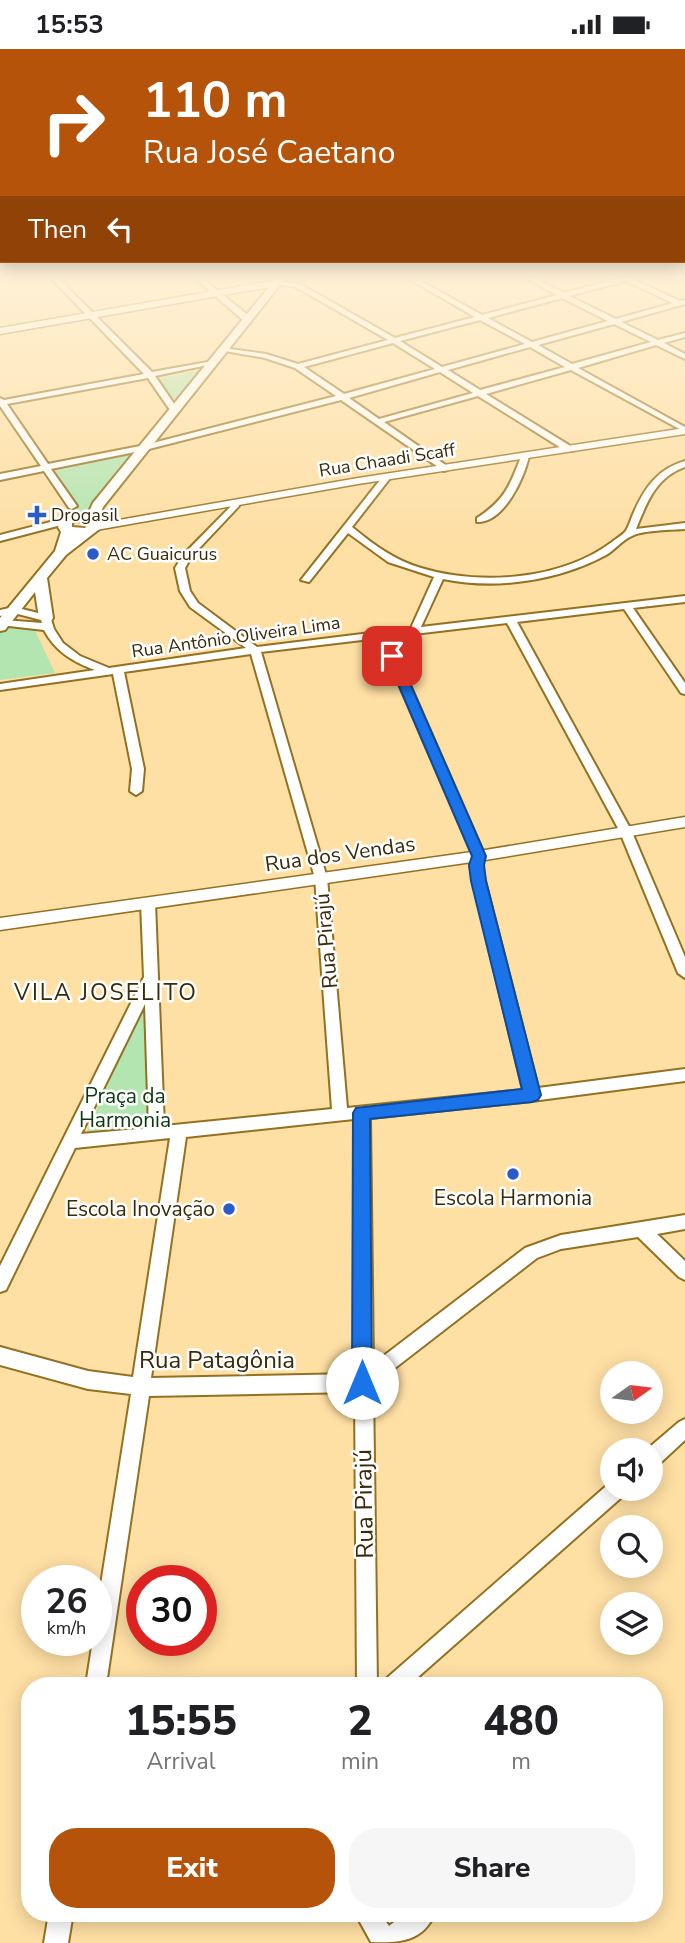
<!DOCTYPE html>
<html lang="en">
<head>
<meta charset="utf-8">
<style>
  body { margin:0; font-family:"Nunito Sans",sans-serif; background:#f6f6f6; color:#202124; height:100vh; display:flex; flex-direction:column; font-size:26px; white-space:nowrap }
  * { box-sizing:border-box; margin:0 }
  p { font-size:23px; color:#757577 }
  .icon { flex:none; width:38px; height:38px; fill:none; stroke:currentColor; stroke-width:2; stroke-linecap:round; stroke-linejoin:round }
  .map { position:relative; flex:1; overflow:hidden }
  .panel { position:absolute; left:21px; top:1628px; width:642px; height:245px; display:flex; flex-direction:column; background:#fff; border-radius:28px; box-shadow:0 4px 18px #0003 }
  .panel>* { flex:none }
  .guide { position:absolute; left:0px; top:0px; width:686px; height:214px; box-shadow:0 4px 18px #0003; background:#b45309; color:#fff; overflow:hidden }
  .needle { width:46px; rotate:76deg }
  .tools { position:absolute; left:600px; top:1312px; display:grid; gap:14px }
  .tools a { display:grid; place-items:center; width:63px; height:63px; border-radius:50%; background:#fff; box-shadow:0 4px 18px #0003; font-size:35px }
  .speed { position:absolute; left:21px; top:1516px; display:flex; gap:14px; font-size:35px; font-weight:700; text-align:center }
  .speed>* { display:grid; place-content:center; width:91px; height:91px; border-radius:50%; background:#fff; box-shadow:0 4px 18px #0003; line-height:1 }
  .speed small { font-size:18px; font-weight:400 }
  .speed .limit { border:10px solid #d22; background:#fff; color:#111 }
  .pin { position:absolute; display:grid; place-items:center; width:60px; height:60px; color:#fff; margin:-30px; border-radius:14px; box-shadow:0 4px 10px #0006 }
  .me { position:absolute; width:77px; margin:-38px; rotate:0deg; stroke-linejoin:round; filter:drop-shadow(0 0 5px #0008) }
  .turn { display:flex; align-items:center; gap:24px; height:147px; padding:0 28px; font-size:32px }
  .turn .icon { width:91px; height:91px; stroke-width:2.5 }
  .turn b { display:block; font-size:49px; line-height:60px }
  .then { display:flex; align-items:center; height:66px; padding:0 28px; background:#0003; gap:14px; font-size:26px }
  .eta { display:flex; justify-content:space-evenly; align-items:center; height:119px; text-align:center }
  .eta b { font-size:42px; font-weight:800; line-height:49px }
  .button { display:flex; gap:14px; margin-top:auto; padding:14px 28px }
  .button a { flex:1; height:80px; border-radius:28px; background:#b45309; color:#fff; font-size:28px; font-weight:800; line-height:80px; text-align:center }
  .button a+a { background:#f6f6f6; color:#202124 }
  .status { display:flex; justify-content:space-between; align-items:center; height:49px; padding:0 35px; background:#fff; direction:ltr }
  .status svg { height:19px; fill:currentColor }
  .map>svg:first-child { display:block }
</style>
</head>
<body>
<div class="status"><b>15:53</b><svg viewBox="0 0 49 12"><path d="M0 12V9h3v3zM5 12V6h3v6zM10 12V3h3v9zM15 12V0h3v12zM26 1h20v11H26zM47 4h2v5h-2z"/></svg></div>
<div class="map">
<svg width="685" height="1894" viewBox="0 0 685 1894">
  <rect width="100%" height="100%" fill="#fedfa4"/>
  <path fill="#b3e5b0" d="M204,320L177,352L154,331Z
    M135,403L95,457L79,463L55,422Z
    M0,575L33,577L55,624L0,631Z
    M147,948L149,1083L85,1086Z"/>
  <g fill="none" stroke-linecap="round" stroke-linejoin="round">
    <g stroke="#937121" stroke-width="4">
      <path id="minor" d="M49,227H56L152,323L213,312L217,314L155,327L179,362L175,364H172L148,329L7,355L48,415L145,396L336,347L295,319L265,309L219,301L223,299L266,305L298,315L388,291L296,238L276,235L278,232L300,235L395,289L475,268L404,227H412L482,266L557,246L522,227H531L564,244L620,229V227H639L633,230L680,252L685,251V255L621,273L658,291L685,284V288L664,294L685,305V310L656,296L578,319L685,378V383L571,321L486,345L572,398V402H566L478,347L384,373L447,417V421L444,422L341,351L145,401L51,420L77,457L72,460L69,459L44,422L0,431V425L41,417L0,357V349L4,351L144,325ZM626,232L673,254L616,270L569,247ZM562,249L608,272L532,293L488,269ZM480,271L525,295L442,318L400,292ZM614,275L651,293L572,315L538,296ZM393,294L435,320L344,345L304,318ZM530,298L565,318L480,341L448,321ZM440,323L473,344L379,370L349,349Z
        M193,227H200L251,269V273H245Z
        M522,405L529,407C524,429 504,474 477,473V469C506,450 510,436 522,405Z
        M685,412V418C656,428 647,453 636,480L685,474V480C672,481 642,481 632,487C622,491 615,501 606,506C558,532 496,541 443,530L421,578L685,547V553L633,559L685,634V645L681,644L624,560L517,573L631,781L685,908V929L678,924L619,781L507,574L389,588L485,807L482,816L485,832L538,1039L685,1020V1032L532,1052L370,1069L373,1315L525,1199L561,1186L685,1166V1180L657,1185L685,1212V1231L679,1228L638,1188L561,1200L537,1209L373,1336L377,1636H357L355,1343L149,1347L106,1636H86L93,1591H96V1567L131,1345L88,1340L0,1316V1298L88,1322L133,1328L170,1089L75,1099L6,1241L0,1243V1217L144,928L141,854L143,851H153L155,854L164,1077L332,1060L315,829L251,605L124,623L144,720L142,742L136,746L130,742L132,720L113,625L0,641V635L95,621C73,613 55,602 44,581L0,576V572L4,571L42,574L41,571L14,564L0,567V561L14,558L50,567L54,580L63,594L80,607L109,619L246,599L190,558L180,542L175,519L184,505L236,452L239,453V457L191,508L185,519L190,542L198,554L257,598L411,579L434,528L388,513L348,484L309,533L301,531L384,426L391,428L352,478C374,496 394,511 421,519C481,537 561,531 612,493C616,490 622,486 625,483C629,478 631,469 634,463C645,438 658,420 685,412ZM379,589L473,807L470,816L473,832L523,1041L347,1059L327,829L261,603ZM145,955L149,1079L81,1085ZM354,1070L355,1325L151,1329L186,1088Z
        M66,469L71,472L69,474L0,492V486Z
        M685,1370V1391L658,1416L651,1418V1402H645L679,1373Z
        M612,1432V1440H625L623,1447L409,1636H384L387,1629Z
        M49,1864H73L68,1894H44Z
        M355,1864H380L389,1877L406,1864H435C423,1893 399,1894 371,1893Z"/>
    </g>
    <g stroke="#937121" stroke-width="3">
      <path id="tertiary" d="M278,231L281,236L0,285V279Z
        M685,379V385L358,435L96,481L90,478L96,475L358,429Z
        M685,768V778L479,812L0,881V869L479,802Z"/>
    </g>
    <g stroke="#937121" stroke-width="4">
      <path id="secondary" d="M278,227H287L103,458L99,469L104,475L102,478L66,506L47,529L53,569L51,572L46,573L39,569L35,543L5,581L0,582V569L55,502L61,483L58,478L62,469L75,464L88,465L93,454ZM77,472L89,473L91,474L85,479L72,478V474Z"/>
    </g>
    <use href="#minor" fill="#fff" fill-rule="evenodd"/>
    <use href="#tertiary" fill="#fff" fill-rule="evenodd"/>
    <use href="#secondary" fill="#fff" fill-rule="evenodd"/>
  </g>
  <linearGradient id="sky" x2="0" y2="1"><stop stop-color="#53abce"/><stop offset="0.46" stop-color="#fff1d6"/><stop offset="1" stop-color="#fff1d6" stop-opacity="0"/></linearGradient>
  <rect width="685" height="492" fill="url(#sky)"/>
  <path fill="#1a73e8" stroke="#114b97" stroke-width="2" d="M392,604L398,607L486,807L484,816L486,832L541,1046L538,1051L532,1053L370,1070L372,1334L369,1341L362,1344L355,1341L352,1334L353,1064L356,1059L522,1040L471,832L469,816L472,807L386,607Z"/>
  <g fill="#2b5ac9" stroke="#fff" stroke-width="2.5">
    <path d="M33.5 455.5h7v7h7v7h-7v7h-7v-7h-7v-7h7z"/>
    <circle cx="93" cy="505" r="7"/>
    <circle cx="513" cy="1125" r="7"/>
    <circle cx="229" cy="1160" r="7"/>
  </g>
  <g text-anchor="middle" stroke-width="5" stroke-linejoin="round" paint-order="stroke">
    <g font-size="18" fill="#392a0a" stroke="#fff">
      <text transform="translate(387 411) rotate(-9)" y="6">Rua Chaadi Scaff</text>
      <text transform="translate(236 588) rotate(-8)" y="6">Rua Antônio Oliveira Lima</text>
    </g>
    <g font-size="18" fill="#392a0a" stroke="#fff" text-anchor="start">
      <text x="51" y="472">Drogasil</text>
      <text x="107" y="511">AC Guaicurus</text>
    </g>
    <g font-size="21" fill="#392a0a" stroke="#fff">
      <text transform="translate(340 805) rotate(-8)" y="7">Rua dos Vendas</text>
      <text transform="translate(326 892) rotate(-95)" y="7">Rua Pirajú</text>
    </g>
    <g font-size="21" fill="#0d370e" stroke="#fff">
      <text x="125" y="1054">Praça da<tspan x="125" dy="24">Harmonia</tspan></text>
    </g>
    <g font-size="21" fill="#392a0a" stroke="#fff">
      <text x="513" y="1156">Escola Harmonia</text>
      <text x="215" y="1167" text-anchor="end">Escola Inovação</text>
    </g>
    <g font-size="23" letter-spacing="2" fill="#392a0a" stroke="#fff">
      <text x="106" y="951">VILA JOSELITO</text>
    </g>
    <g font-size="24" fill="#392a0a" stroke="#fff">
      <text x="217" y="1319">Rua Patagônia</text>
      <text transform="translate(364 1455) rotate(-91)" y="8">Rua Pirajú</text>
    </g>
  </g>
</svg>
<div class="tools">
<a><svg class="needle" viewBox="-14 -14 28 28"><path d="M0-13l5 13h-10z" fill="#e53935"/><path d="M0 13l5-13h-10z" fill="#757577"/></svg></a>
<a><svg class="icon" aria-label="sound" viewBox="0 0 24 24"><path d="M4 9h4l5-4v14l-5-4H4zM17 9q2 3 0 6"/></svg></a>
<a><svg class="icon" aria-label="search" viewBox="0 0 24 24"><circle cx="10" cy="10" r="6"/><path d="M15 15l6 6"/></svg></a>
<a><svg class="icon" aria-label="layers" viewBox="0 0 24 24"><path d="M12 4l9 5-9 5-9-5zM3 14l9 5 9-5"/></svg></a>
</div>
<div class="speed"><div>26<small>km/h</small></div><div class="limit">30</div></div>
<div class="pin" style="left:392px;top:607px;background:#d93025"><svg class="icon" aria-label="arrive" viewBox="0 0 24 24"><path d="M6 21V4h12l-3 4 3 4H6"/></svg></div>
<svg class="me" style="left:362px;top:1334px" viewBox="-20 -20 40 40"><circle r="19" fill="#fff"/><path d="M0-13L10 11 0 6-10 11z" fill="#1a73e8"/></svg>
<div class="guide">
<div class="turn"><svg class="icon" aria-label="right" viewBox="0 0 24 24"><path d="M7 20v-9h11M14 6l5 5-5 5"/></svg><div><b>110 m</b>Rua José Caetano</div></div>
<div class="then">Then<svg class="icon" aria-label="left" viewBox="0 0 24 24"><path d="M17 20v-9H6M10 6l-5 5 5 5"/></svg></div>
</div>
<section class="panel">
<div class="eta">
<div><b>15:55</b><p>Arrival</p></div>
<div><b>2</b><p>min</p></div>
<div><b>480</b><p>m</p></div>
</div>
<div class="button"><a>Exit</a><a>Share</a></div>
</section>
</div>
</body>
</html>
